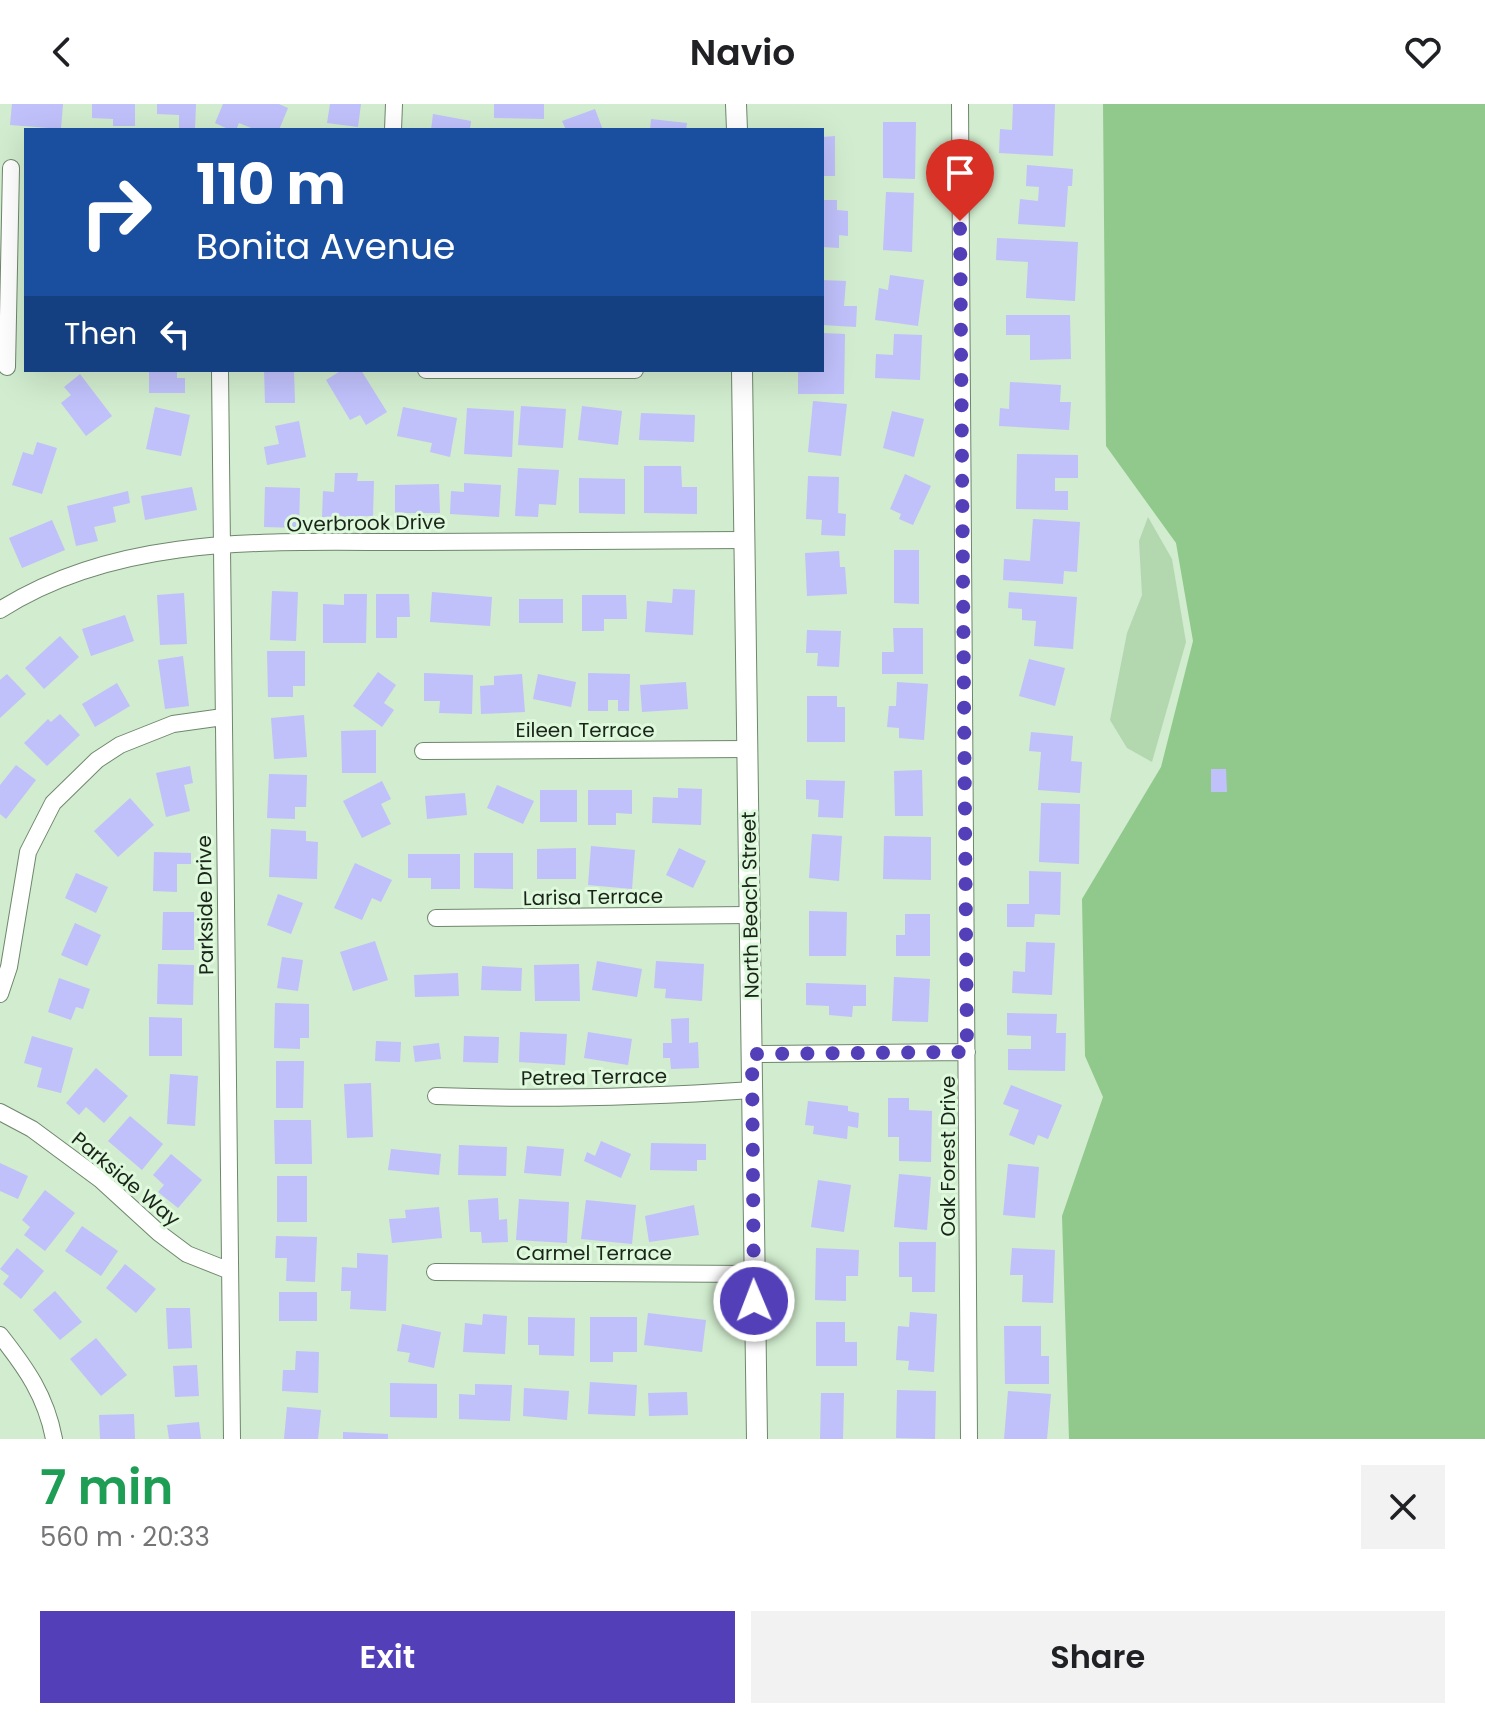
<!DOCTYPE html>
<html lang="en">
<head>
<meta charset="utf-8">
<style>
  body { margin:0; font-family:Poppins,sans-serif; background:#f2f2f2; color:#202124; height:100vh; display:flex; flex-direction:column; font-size:30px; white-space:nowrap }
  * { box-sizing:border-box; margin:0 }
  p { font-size:26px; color:#757577 }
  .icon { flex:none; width:44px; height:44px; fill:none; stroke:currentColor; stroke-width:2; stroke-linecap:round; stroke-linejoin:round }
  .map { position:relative; height:1335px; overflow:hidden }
  .details { display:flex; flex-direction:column; background:#fff; flex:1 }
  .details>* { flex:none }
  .top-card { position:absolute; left:24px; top:24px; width:800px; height:244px; border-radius:0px; box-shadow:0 8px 32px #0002; background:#1a4fa0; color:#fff; overflow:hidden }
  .pin { position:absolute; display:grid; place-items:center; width:68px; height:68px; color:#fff; margin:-82px -34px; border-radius:50% 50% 50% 0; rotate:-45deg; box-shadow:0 0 8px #0007 }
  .pin .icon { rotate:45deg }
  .me { position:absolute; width:88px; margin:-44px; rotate:359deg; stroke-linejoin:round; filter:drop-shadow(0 0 6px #0008) }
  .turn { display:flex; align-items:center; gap:28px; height:168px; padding:0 40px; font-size:36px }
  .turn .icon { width:104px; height:104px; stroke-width:2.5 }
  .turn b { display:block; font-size:56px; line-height:68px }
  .then { display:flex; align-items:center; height:76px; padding:0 40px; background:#0003; gap:16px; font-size:30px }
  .round { display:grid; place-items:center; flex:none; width:84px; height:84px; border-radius:0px; background:#f2f2f2 }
  .headline { display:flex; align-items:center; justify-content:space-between; height:136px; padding:0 40px }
  h1 { font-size:48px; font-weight:600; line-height:60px; color:#1e9e55 }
  .cta { display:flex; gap:16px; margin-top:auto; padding:16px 40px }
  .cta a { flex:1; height:92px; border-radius:0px; background:#5340b8; color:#fff; font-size:32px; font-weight:600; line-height:92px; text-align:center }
  .cta a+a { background:#f2f2f2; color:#202124 }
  header { display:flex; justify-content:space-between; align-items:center; height:104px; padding:0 40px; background:#fff; font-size:36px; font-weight:600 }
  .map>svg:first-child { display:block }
</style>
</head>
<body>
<header><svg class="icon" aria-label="back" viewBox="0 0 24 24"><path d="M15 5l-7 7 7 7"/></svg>Navio<svg class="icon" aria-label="heart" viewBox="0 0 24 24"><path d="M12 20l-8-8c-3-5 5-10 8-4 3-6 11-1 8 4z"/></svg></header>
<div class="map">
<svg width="1485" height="1335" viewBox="0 0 1485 1335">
  <rect width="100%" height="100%" fill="#d1ecce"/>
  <path fill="#b3d8af" d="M1148,413L1172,455L1186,538L1152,658L1127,644L1110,616L1127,529L1142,491L1139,437Z"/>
  <path fill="#91c98c" d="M1103,0H1485V1335H1069L1062,1112L1103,993L1085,952L1082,795L1161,663L1193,537L1176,439L1106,342Z"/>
  <path fill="#c0c0fb" d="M12,0H63L61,25L10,21Z
    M92,0H135V22H113V15L92,14Z
    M157,0H196L195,25L179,24V11L157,10Z
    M223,0H279L288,4L279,26H256L239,19L236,26H230L215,19Z
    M330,0H361L358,23L327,19Z
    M494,0H544V15L494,14Z
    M1013,0H1055L1053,52L999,49L1000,25L1012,26Z
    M595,5L603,26H566L562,17Z
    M433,10L471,17L470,26H431Z
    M651,15L687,19L686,26H650Z
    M883,18H916L915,75L883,74Z
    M835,32V72H822V33Z
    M1027,61L1073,65L1072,82H1068L1065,123L1018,120L1020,95L1038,97L1039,83L1026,82Z
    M886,88L914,89L912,148L883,146Z
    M822,96H837V106L848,107V132L839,131V144L822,143Z
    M997,134L1078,138L1075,197L1026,194L1028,158L996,156Z
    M890,171L924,176L918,222L875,216L879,184L888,186Z
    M822,176L846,177L844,202H857L856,223L822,221Z
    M1006,211H1070L1071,255L1030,256V231H1006Z
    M822,229L845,230L844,290H798V266H822Z
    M894,230L922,231L920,276L875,274L876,250L893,251Z
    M149,266H177V274H185V289H149Z
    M264,266H294L295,299H265Z
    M342,266H361L387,308L366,321L360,311L350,316L326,276Z
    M80,270L112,312L86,332L61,299L71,291L64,283Z
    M1010,278L1061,281L1060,298H1071L1069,326L999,322L1000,304L1009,305Z
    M813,297L847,300L841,352L808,348Z
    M521,302L566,305L563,344L518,341Z
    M582,302L622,307L618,341L578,336Z
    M155,303L190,311L181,352L146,345Z
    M403,303L457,314L450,353L430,348L432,339L397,332Z
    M467,304L514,307L512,353L464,350Z
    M892,307L924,315L914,353L883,344Z
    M641,309L695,311L694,338L639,336Z
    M299,317L306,353L267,361L264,343L279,340L275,322Z
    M37,338L57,344L42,390L12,381L23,348L33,351Z
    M1017,350L1078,351V374H1055V387H1068V406L1016,405Z
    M644,362H681L682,383H697V410L644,409Z
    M518,364L559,366L556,401L539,400L538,413L515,412Z
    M335,369H358L357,377H374L373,412L322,413L323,387L334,388Z
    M905,370L931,382L913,421L899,415L901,410L890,405Z
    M808,372L839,373L838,409L846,410L845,432L821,431L822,416L806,415Z
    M579,374L625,375V410L579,409Z
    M464,379L501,381L499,413L450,410L451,387L464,388Z
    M439,380L440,409H395V381Z
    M192,383L197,406L145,416L141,392Z
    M265,383L300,384L299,424L264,423Z
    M128,387L130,399L113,403L116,418L94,423L98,437L76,442L67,402Z
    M1033,415L1080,418L1077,468L1064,467L1063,480L1003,476L1004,455L1030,457Z
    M52,416L65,446L22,464L9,434Z
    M894,446H919V500L894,499Z
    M839,447L840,463H845L847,490L807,492L805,449Z
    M673,485L695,486L693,531L645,528L647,497L672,499Z
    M272,487L298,488L296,537L270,536Z
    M432,488L492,493L490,522L430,518Z
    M1009,488L1077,493L1073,545L1034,542L1036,517L1022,516V505L1008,504Z
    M184,489L187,540L160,541L157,491Z
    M344,490H367L366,539H323V500L344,501Z
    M376,490H409L410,513H397V534H376Z
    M582,491H626L627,515H604V527H582Z
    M519,495H563V519H519Z
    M125,511L134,537L91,552L82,525Z
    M893,524H923V570H882V548H894Z
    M807,526L841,527L839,563L817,562L818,549H806Z
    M60,532L79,553L44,585L25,564Z
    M267,547H305V582H293V593H268Z
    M183,552L189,602L165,605L158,556Z
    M1029,555L1065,564L1055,602L1019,592Z
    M378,568L396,581L384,599L394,606L382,623L353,602Z
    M424,569L473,571L472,610L439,609L440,597H424Z
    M588,569L630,570L629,607H618V596H608V607H588Z
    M7,570L26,590L0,614V576Z
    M522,570L525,608L481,610L480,582L494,581V572Z
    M538,570L576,578L571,603L533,595Z
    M686,578L688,605L642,608L640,581Z
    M897,578L928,580L924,636L899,634V624L887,623L889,602H896Z
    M117,579L130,602L95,623L82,600Z
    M807,592H837V603H845V638H807Z
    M60,610L80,631L47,662L24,639L48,615L51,618Z
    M304,611L307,653L274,655L271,614Z
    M376,626V669H342L341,627Z
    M1031,628L1073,632L1071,657L1082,658L1080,689L1038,686L1041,648L1029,647Z
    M16,661L36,676L6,715L0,710V681Z
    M190,662L193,679L184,681L190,707L166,713L156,669Z
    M1211,665H1226L1227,688H1211Z
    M922,666L923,712H895L894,667Z
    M269,670L307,671L306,703H295V715L267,714Z
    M806,676L845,677L843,714L818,713L819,696L806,695Z
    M382,677L391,695L381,700L391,720L362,734L343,697Z
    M497,681L534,697L523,720L487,704Z
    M678,684L702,685L701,721L652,719L653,693L678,694Z
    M540,686H577V718H540Z
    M588,686H632V710L616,709V721H588Z
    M465,689L467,711L427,715L425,692Z
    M130,694L154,721L118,753L94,727Z
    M1041,699L1080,700L1079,760L1039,758Z
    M271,725L306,727V737L318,738L317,775L269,773Z
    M812,730L842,732L839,777L809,774Z
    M884,732L931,733V776L883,775Z
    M591,742L635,746L632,785L588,781Z
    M576,744V775H537V745Z
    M679,744L706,757L693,784L666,771Z
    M154,748L191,749V760H177V788L153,787Z
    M474,749H513V785L474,784Z
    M408,750H460V785H431V774H408Z
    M355,759L392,776L381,798L372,794L362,816L334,804Z
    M1029,767L1061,768L1060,811L1035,810L1034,823H1007V800H1029Z
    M76,769L108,783L96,809L65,794Z
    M278,790L303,799L291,830L267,821Z
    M809,807L847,808L846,852H809Z
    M163,808H194V846H162Z
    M905,810H930V852H896V831H905Z
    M75,819L101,831L87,862L61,851Z
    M375,837L388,876L353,887L340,848Z
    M1026,838L1055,839L1052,891L1012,889L1013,867L1025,868Z
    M282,853L303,856L298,887L277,884Z
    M597,857L642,865L637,893L592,886Z
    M656,857L704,860L702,897L665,894L666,885L654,884Z
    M158,860L194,861L193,901L157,900Z
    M579,860L580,897H535L534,861Z
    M482,862L522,864L521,887L481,886Z
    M458,869L459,892L415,893L414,871Z
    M894,873L930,875L928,918L892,917Z
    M59,874L90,885L83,905L76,903L71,916L48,908Z
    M806,879L866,881V902H853L852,913L829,911V902L806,901Z
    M275,899L309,900V934H300V945L274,944Z
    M1007,909L1057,910L1056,929H1066L1065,967L1008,966V945H1031V932L1007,931Z
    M149,913L182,914V952H149Z
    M689,914V939L698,938L699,964L671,965L670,954H663V939H672L671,915Z
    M520,928L567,930L565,961L519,958Z
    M588,928L632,935L628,961L584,954Z
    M32,932L73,944L61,989L37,983L42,964L24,959Z
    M464,932L499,933L498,959L463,958Z
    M376,937L401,938L400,958L375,957Z
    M439,939L441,955L415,958L413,942Z
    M276,957H304L303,1004H276Z
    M96,964L128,992L104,1019L86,1003L79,1011L66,999Z
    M170,970L198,972L195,1022L167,1020Z
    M371,979L373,1033L347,1034L344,980Z
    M1011,981L1062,1001L1048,1035L1038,1031L1034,1041L1009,1031L1019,1006L1003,1000Z
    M888,994H909V1006L932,1007L931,1058L899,1057V1033H888Z
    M808,997L848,1002V1007L859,1009L858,1024L848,1022L847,1035L813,1030L814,1022L805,1021Z
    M130,1012L163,1040L142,1066L108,1037Z
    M274,1016H311L312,1060H275Z
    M601,1037L631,1050L621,1074L584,1057L587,1048L595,1052Z
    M651,1039L706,1040V1056H697V1067L650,1066Z
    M459,1041L507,1043L506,1072L458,1071Z
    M527,1042L564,1045L561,1072L524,1069Z
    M391,1045L441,1050L439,1071L388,1066Z
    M171,1050L202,1076L178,1104L158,1088L164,1081L153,1071Z
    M0,1059L28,1072L18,1095L0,1087Z
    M1008,1060L1039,1063L1035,1114L1003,1111Z
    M899,1070L931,1073L927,1126L894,1123Z
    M277,1072H307V1118H277Z
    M818,1076L851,1081L844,1128L811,1123Z
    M45,1086L75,1109L45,1147L24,1131L30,1123L22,1116Z
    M498,1094L499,1116L507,1115L508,1138L482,1139L481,1128H470L468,1096Z
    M519,1095L569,1098L567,1139L516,1136Z
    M586,1096L636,1101L632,1140L581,1135Z
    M694,1101L699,1131L649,1138L645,1112Z
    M439,1103L442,1134L392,1139L389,1115L406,1114L405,1106Z
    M82,1122L118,1147L101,1172L65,1147Z
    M276,1132L317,1133L315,1178L286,1177L287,1154H275Z
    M899,1138H936L935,1188H912V1173H899Z
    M17,1144L44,1167L21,1195L3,1180L9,1172L0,1165Z
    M816,1144L859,1146L858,1172H846V1197L815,1196Z
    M1012,1144L1055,1146L1053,1199L1022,1198L1023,1171H1010Z
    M357,1149L388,1151L386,1207L350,1205L351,1187H341L342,1163L357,1164Z
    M125,1160L156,1185L136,1209L106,1184Z
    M55,1187L82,1218L60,1236L33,1206Z
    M279,1188H317V1217H279Z
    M166,1204H190L192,1244L168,1245Z
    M910,1208L937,1210L934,1268L908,1266L909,1257L896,1256L898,1222L909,1223Z
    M648,1209L706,1216L702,1248L644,1241Z
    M483,1210L507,1212L505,1250L463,1248L465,1219L482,1221Z
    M528,1213L575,1214L574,1252L539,1251V1241H528Z
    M590,1213H637V1248H613V1258H590Z
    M816,1218H845V1238H857V1262H816Z
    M402,1220L441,1228L434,1264L408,1258L410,1249L397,1247Z
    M1004,1222H1041V1252H1049V1280H1005Z
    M96,1234L127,1271L101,1292L70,1255Z
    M296,1247L319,1248L318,1289L282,1287L283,1266H295Z
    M197,1261L199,1292L175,1293L173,1262Z
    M590,1278L637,1281L635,1312L588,1310Z
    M390,1279L437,1280V1314L390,1313Z
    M475,1280L512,1281L510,1317L459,1315V1290L475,1291Z
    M524,1284L569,1287L567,1316L523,1312Z
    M897,1286L936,1287L935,1335L896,1334Z
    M1008,1287L1051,1290L1047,1335H1004Z
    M687,1288L688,1311L649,1312L648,1289Z
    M821,1289H844L843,1335H820Z
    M287,1303L321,1306L318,1335H284Z
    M134,1310L135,1335H100L99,1311Z
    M199,1318L201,1335H169L167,1321Z
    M343,1328L388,1330V1335H343Z"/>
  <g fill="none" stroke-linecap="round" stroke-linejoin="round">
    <g stroke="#6f876c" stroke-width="18">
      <path id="minor" d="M960,0L969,1335
        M393,26L394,0
        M7,263L11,64
        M220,266L232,1335
        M426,266H635
        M0,506C125,426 284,439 427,438C532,437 638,437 744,436
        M423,647L747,645
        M436,814L750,811
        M0,890L9,863L28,748L53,699L97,656L120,641L173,620L223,613
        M752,950L967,948
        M436,992C542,996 647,993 753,986
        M0,1008L32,1025L101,1076L159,1129L187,1150L230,1167
        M435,1168L754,1170
        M0,1231C26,1264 46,1292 54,1335"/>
    </g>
    <g stroke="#6f876c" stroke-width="22">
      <path id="tertiary" d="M736,0L737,26
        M742,266L757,1335"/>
    </g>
    <use href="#minor" stroke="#fff" stroke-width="16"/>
    <use href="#tertiary" stroke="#fff" stroke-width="20"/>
  </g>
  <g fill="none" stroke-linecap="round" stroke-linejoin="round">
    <path stroke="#5340b8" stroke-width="14" stroke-dasharray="0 25.2" d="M754,1197L752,950L967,948L960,117"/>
  </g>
  <g text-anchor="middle" stroke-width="6" stroke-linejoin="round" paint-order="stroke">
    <g font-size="20" fill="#1a2419" stroke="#def9dc">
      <text transform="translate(366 419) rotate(-1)" y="7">Overbrook Drive</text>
      <text x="585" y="633">Eileen Terrace</text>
      <text transform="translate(593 793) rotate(-1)" y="7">Larisa Terrace</text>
      <text transform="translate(205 801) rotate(-91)" y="7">Parkside Drive</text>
      <text transform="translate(750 801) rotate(-91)" y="7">North Beach Street</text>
      <text transform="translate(594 973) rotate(-1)" y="7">Petrea Terrace</text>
      <text transform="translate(948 1052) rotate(-90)" y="7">Oak Forest Drive</text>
      <text transform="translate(126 1075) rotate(40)" y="7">Parkside Way</text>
      <text x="594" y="1156">Carmel Terrace</text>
    </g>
  </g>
</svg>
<div class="pin" style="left:960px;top:117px;background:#d93025"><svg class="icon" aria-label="arrive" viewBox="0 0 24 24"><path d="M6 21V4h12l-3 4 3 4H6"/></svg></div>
<svg class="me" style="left:754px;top:1197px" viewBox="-20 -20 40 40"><circle r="17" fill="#5340b8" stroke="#fff" stroke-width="3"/><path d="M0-11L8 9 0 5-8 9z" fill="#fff"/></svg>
<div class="top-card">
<div class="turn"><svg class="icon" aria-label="right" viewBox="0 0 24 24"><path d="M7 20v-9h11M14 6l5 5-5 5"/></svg><div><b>110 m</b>Bonita Avenue</div></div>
<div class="then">Then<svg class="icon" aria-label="left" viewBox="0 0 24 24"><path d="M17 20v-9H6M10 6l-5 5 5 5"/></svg></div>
</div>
</div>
<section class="details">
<div class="headline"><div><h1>7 min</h1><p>560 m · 20:33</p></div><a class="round"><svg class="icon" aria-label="close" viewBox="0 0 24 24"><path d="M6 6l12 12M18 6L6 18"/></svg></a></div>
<div class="cta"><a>Exit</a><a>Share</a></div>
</section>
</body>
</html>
